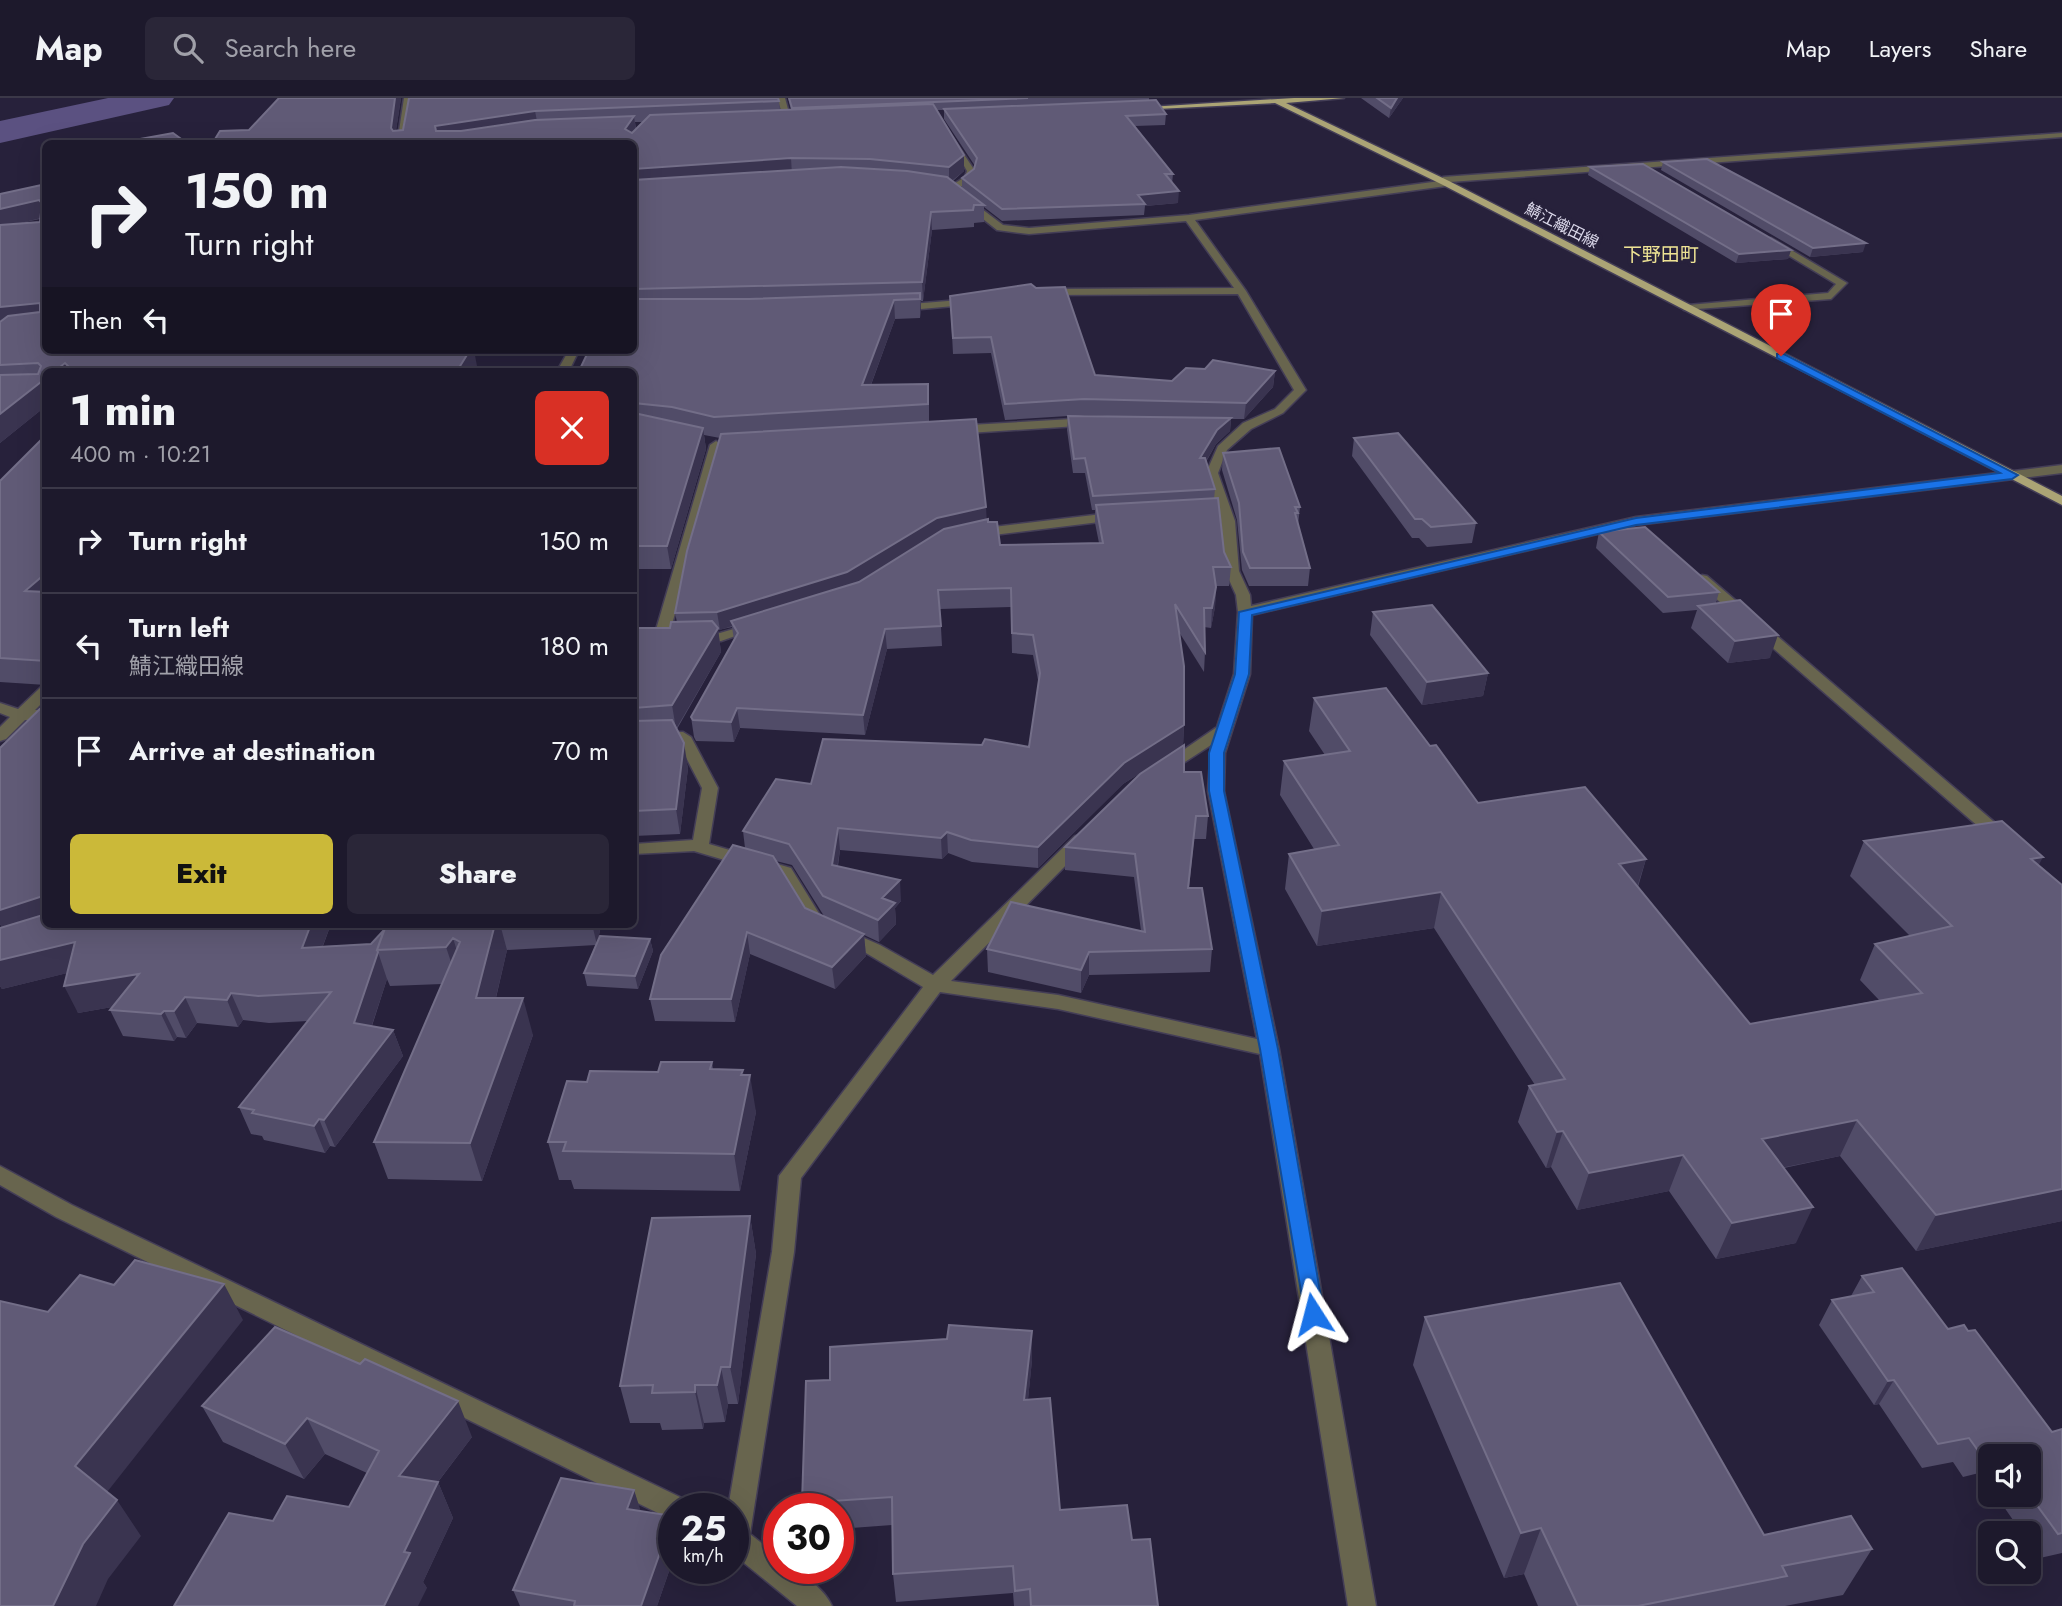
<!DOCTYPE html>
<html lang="en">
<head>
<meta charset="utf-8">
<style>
  body { margin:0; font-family:Jost,"Noto Sans JP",sans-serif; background:#2a2638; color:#f1f3f6; height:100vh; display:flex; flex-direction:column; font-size:26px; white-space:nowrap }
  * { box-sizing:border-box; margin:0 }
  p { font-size:23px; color:#a0a0a9 }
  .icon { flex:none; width:38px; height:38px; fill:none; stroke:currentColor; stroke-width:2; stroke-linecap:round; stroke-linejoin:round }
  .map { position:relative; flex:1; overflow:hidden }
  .sheet { position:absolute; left:42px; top:270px; width:595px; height:560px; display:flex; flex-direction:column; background:#1d192c; border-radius:10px; box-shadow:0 7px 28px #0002,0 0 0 2px #3b3848 }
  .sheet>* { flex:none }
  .banner { position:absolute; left:42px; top:42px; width:595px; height:214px; border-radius:10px; box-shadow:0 7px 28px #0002,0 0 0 2px #3b3848; background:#1d192c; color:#f1f3f6; overflow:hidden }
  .fabs { position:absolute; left:1978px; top:1346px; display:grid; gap:14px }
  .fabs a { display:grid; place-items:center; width:63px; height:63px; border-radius:10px; background:#1d192c; box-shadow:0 7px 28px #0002,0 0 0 2px #3b3848; font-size:35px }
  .speed { position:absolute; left:658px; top:1395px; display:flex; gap:14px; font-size:35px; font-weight:700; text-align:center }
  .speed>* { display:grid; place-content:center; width:91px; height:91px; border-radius:50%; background:#1d192c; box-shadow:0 7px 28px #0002,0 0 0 2px #3b3848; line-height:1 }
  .speed small { font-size:18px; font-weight:400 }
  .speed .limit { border:10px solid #d22; background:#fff; color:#111 }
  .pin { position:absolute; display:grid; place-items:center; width:60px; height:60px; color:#fff; margin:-72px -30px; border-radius:50% 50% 50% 0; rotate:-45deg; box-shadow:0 0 7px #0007 }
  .pin .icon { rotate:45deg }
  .me { position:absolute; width:77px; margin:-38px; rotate:351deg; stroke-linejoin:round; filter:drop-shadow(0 0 5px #0008) }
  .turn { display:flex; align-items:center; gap:24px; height:147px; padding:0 28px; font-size:32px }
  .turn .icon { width:91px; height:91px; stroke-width:2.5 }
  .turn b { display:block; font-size:49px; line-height:60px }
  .then { display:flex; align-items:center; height:66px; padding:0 28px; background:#0003; gap:14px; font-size:26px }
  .round { display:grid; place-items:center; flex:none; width:74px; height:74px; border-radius:10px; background:#2a2638 }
  .headline { display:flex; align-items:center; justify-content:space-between; height:119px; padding:0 28px }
  h1 { font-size:42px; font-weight:800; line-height:52px }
  .action { display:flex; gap:14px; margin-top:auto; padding:14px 28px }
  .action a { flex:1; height:80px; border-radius:10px; background:#cbb939; color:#111; font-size:28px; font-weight:800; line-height:80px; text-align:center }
  .action a+a { background:#2a2638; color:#f1f3f6 }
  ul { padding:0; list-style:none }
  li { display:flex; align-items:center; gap:21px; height:105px; padding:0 28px; border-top:2px solid #3b3848 }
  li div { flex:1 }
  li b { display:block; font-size:26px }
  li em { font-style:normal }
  header { display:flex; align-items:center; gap:42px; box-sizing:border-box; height:98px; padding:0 35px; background:#1d192c; border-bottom:2px solid #3b3848 }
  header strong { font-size:33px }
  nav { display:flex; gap:38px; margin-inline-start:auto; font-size:24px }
  .search { width:490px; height:63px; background:#2a2638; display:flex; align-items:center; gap:18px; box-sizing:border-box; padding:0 24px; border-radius:10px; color:#a0a0a9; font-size:26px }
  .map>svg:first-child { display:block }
</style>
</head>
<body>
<header>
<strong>Map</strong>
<div class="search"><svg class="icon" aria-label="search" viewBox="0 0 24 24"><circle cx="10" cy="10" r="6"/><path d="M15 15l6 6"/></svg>Search here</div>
<nav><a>Map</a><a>Layers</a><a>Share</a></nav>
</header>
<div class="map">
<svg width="2062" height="1508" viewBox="0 0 2062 1508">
  <rect width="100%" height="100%" fill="#27213b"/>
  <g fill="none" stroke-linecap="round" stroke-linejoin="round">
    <path fill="#5b5181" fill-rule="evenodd" d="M108,0H174L169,7L0,45V23Z"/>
    <g stroke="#443e57" stroke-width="3">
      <path id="minor" d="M404,0H412L405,46H397Z
        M777,0H785L792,26L785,24Z
        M2062,35V39L1450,84L1446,88L1195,122L1246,193L1306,292L1283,315L1251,331L1227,352L1218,375L1235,423L1239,473L1250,497L1251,508L1636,419L2062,367V375L1636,427L1252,517L1250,576L1225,655L1224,693L1279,951L1376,1508H1348L1260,956L1058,911L940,894L801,1080L794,1154L750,1436L779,1459V1470C798,1470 824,1490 832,1508H797L733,1456V1410H728L772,1154L779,1078L923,889L866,855L809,830L778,778L694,753L634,756V746L693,742L702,690L678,644L634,645V635L683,634L691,639L718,690L709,746L791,770L823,822L880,847L933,877L1075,738H1087L1090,742L1087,746L951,883L1058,897L1257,941L1208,693L1211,647L1171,673L1165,675L1157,670L1217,629L1234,576L1238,514L1236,497L1225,473L1221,423L1206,375L1218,348L1243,325L1275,311L1294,292L1238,196L1045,197L1040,194L1045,191L1234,190L1186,123L1029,136L997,132L964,106V102H970L1003,127L1029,130L1189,117L1440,83L1443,79Z
        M953,40L975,73L972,82L952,94L949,89L965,79L967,73L949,42Z
        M1771,140L1847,185L1831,201L1684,212L1683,210L1688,207L1828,195L1836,186L1768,145V141Z
        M972,201L976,202V206L899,213L894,210L899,207Z
        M569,252H579L569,273H557Z
        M1089,320L1095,324L1093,327L953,336L947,332L953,328Z
        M716,343L722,347L669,537L720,535L754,525L761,529L721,543L655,545L653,542L710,347Z
        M1119,414L1126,418L1124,421L977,439L970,435L977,431Z
        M1702,477L1707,478L2007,735L2010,739L2007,743H1995L1697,484L1695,481Z
        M46,588V601L35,612H46V622H25L6,641L0,643V629L10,619L0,615V605L18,611L41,589Z
        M0,1068L72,1107L684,1401L688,1410H674V1422L666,1419L56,1119L0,1087Z"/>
    </g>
    <g stroke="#443e57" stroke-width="3">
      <path id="major" d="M1294,0H1344L1286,5L1449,83L2062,398V407L1443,87L1275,5L1137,12L1133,10Z"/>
    </g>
    <use href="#minor" fill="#68654e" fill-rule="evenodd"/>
    <use href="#major" fill="#aba475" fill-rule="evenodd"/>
  </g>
  <path fill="#514c68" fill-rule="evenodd" d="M279,0H401L396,32H403L409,0L779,3L780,12H791L788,0H1149V2L1166,16L1165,27L1135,28L1173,76L1172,86L1178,105L1145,108L1144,117L1002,123L984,109V124L974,125V129L932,132L923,203H921L920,220L895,221L871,287L929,307V323L988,424L1000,447L1099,445L1095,425V412H1092L1085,375H1073L1067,332L1068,318L1005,322L991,255L953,256L950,198L1095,277L1172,283L1205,271L1275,273L1273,289L1244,321H1231L1230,333L1216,346L1206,364L1215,391L1214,401L1224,454L1231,469L1229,488H1216L1215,509L1211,530L1204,529L1205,554L1204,574L1179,534L1184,627L1183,648L1184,674L1208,718L1206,741H1194L1189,790L1212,851L1210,874L1089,877L1081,895L988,874L987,851L1141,833L1134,779L1065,772V749L1156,665L1123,686L1038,770L972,764L948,755L942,761L840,752L838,768L901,803L895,810L896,826L879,844L864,837L866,858L835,891L750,856L735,924L655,923L650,901L745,750L743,733L811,686L1029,649L1039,587L1033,557L1012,555L1011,509L940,511L942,548L887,551L865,637L740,630L734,644L696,643L694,639L691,619L734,542L732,529L718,532L721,554L677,631L688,670L680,736L634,738V530H670L677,524L675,515L720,340L704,337L706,351L671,471H634V46L249,32ZM936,12H944V21L975,68L974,71L962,80V90L953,83L964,73ZM635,24H643L636,31ZM1084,317L1130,319L1075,318ZM776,763L792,767L824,818L805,810Z
    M1361,0H1403L1389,20Z
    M1663,64L1863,154L1810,159L1661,72Z
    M1590,69L1791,152L1788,161L1736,165L1588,77Z
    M46,86V252L477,268L474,273H46V308L0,345V96ZM40,121V124L20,125Z
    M46,337V587L0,584V383Z
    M1354,340L1476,425L1472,445L1427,449L1419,440H1412L1352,358Z
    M1223,355L1300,409L1298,427L1310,470L1308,488H1249L1242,472L1237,422L1222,372Z
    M1599,434L1719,494L1716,505L1770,560L1728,565L1691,530L1697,512L1663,515L1596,450Z
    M1373,514L1488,575L1483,598L1422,607L1370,537Z
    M1314,600L1430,648L1478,705L1646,761L1638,789L1750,926L1879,902L1860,882L1875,846L1910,838L1850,778L1864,743L2038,768L2062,1123L1916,1153L1840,1058L1784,1070L1796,1145L1716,1161L1669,1093L1577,1112L1551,1069L1546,1070L1518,1024L1529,988L1535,987L1434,830L1317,848L1285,791L1289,756L1314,751L1280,697L1284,663L1325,657L1309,633Z
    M46,605V826H331L323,848L371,846L384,833L386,826H601L598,843L650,841L653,853L638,891L587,888L584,875L596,847L507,852L496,900L533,937L482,1083L388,1081L374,1044L442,886L390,888L387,881L372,928L393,932L403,958L335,1049L330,1048L325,1055L264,1042L262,1038L251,1036L239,1009L308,923L269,925L243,922L238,929L197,925L186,940L177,939L174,943L123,938L110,912L112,909L78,915L67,875L2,891L0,888V830L2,829L0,826V650Z
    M712,964L713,971L743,977L756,1014L740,1093L574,1091L571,1082H559L548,1044L587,984L658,974Z
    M750,1118L756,1156L738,1306H728L725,1324L704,1325L703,1331L662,1332L660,1325H630L620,1288Z
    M1862,1178L1948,1231L2052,1334L2062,1331V1455L2040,1460L2028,1443V1435H2022L1995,1396H2028V1358H1990V1390L1979,1375L1963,1379L1953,1364L1922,1370L1879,1306L1874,1307L1819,1227L1832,1202L1851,1198Z
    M1425,1219L1764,1437L1872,1451L1843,1497L1785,1508H1538L1524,1476L1504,1480L1413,1267Z
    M1032,1233V1262L1028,1301L1060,1412L1132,1442L1158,1508H1014L1013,1495L896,1504L893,1476L892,1427L838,1431V1410H803L802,1405L830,1282L947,1241Z
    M202,1308L472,1339L438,1384L453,1420L423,1484L427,1490L273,1423L349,1409L367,1375L325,1356L304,1381L223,1344Z
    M634,1392L640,1413L674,1459L657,1508H520L513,1492Z"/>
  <path fill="#3a3450" d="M395,0H401L394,46L391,30Z
    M1397,0H1403L1389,20L1391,10Z
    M535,13L538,28L438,46L435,28Z
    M634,18L636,34L628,46L625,31Z
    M964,57V73L949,85V69Z
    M791,60L792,77L634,89V71Z
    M1179,93L1178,105L1145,108V106L1138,97Z
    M39,102L45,119L0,130V111Z
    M931,114L932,132L923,203L922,184Z
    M1866,145L1863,154L1810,159L1813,150Z
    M1791,152L1788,161L1736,165L1739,156Z
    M920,195L921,214L920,220Z
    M894,202L895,221L863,308L862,287Z
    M40,205L46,218L0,236V209Z
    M370,252H387L374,273L368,255Z
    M470,252H474L477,268L474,273H457Z
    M65,265L69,273H55Z
    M1275,273L1273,289L1244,321L1246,305Z
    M46,280V308L0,345V316Z
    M1231,320L1230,333L1216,346L1199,375L1200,360L1217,332Z
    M703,330L706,351L671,471L667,448Z
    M986,409L987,426L849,493L731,523L732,528L720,532L717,514L937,420Z
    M46,475V508L25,493Z
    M1216,489L1215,509L1211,530L1212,510Z
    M718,530L721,554L676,631L672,607Z
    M885,531L887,551L865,637L863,617Z
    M1778,537L1770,560L1728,565L1735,543Z
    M1488,575L1483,598L1422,607L1427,584Z
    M737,610L740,630L734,644L731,624Z
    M1184,627L1183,648L1123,686L1038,770V749L1124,665Z
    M684,645L688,670L680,736L676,711Z
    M838,730L840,752L834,788L832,767Z
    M947,734L948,755L942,761L941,740Z
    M2043,759L2025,794L2031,761Z
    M1646,761L1635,796L1619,766Z
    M900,782L901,803L895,810L896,826L879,844L878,822L882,800Z
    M1441,794L1434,830L1317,848L1322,813Z
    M45,797L46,826L7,840L0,826V812Z
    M311,826H331L312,876L302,850Z
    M495,826H500L507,852L487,937L476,900Z
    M592,826H601L597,847Z
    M747,834L750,856L735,924L731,901Z
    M864,836L866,858L835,891L832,869Z
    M453,840L464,876L458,885L446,849Z
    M650,841L653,853L638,891L635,878Z
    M75,844L88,870L2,891L0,888V862Z
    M378,854L387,881L364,951L354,925Z
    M1089,854V877L1081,895V872Z
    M139,876L152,902L78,915L64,888Z
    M231,895L243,922L238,929L227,902Z
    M185,899L197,925L186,940L174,913Z
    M523,900L533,937L482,1083L470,1045Z
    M164,913L177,939L174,943L161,916Z
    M393,932L403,958L335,1049L324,1022Z
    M743,972L746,994L750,977L756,1014L740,1093L734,1056Z
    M319,1021L330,1048L325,1055L314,1028Z
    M1857,1022L1840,1058L1746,1077L1762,1041Z
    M1563,1033L1551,1069L1546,1070L1557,1034Z
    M1683,1057L1669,1093L1577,1112L1589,1075Z
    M2062,1091V1123L1916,1153L1936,1117Z
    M1813,1109L1796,1145L1716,1161L1732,1125Z
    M750,1118L756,1156L738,1306L730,1269Z
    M224,1186L243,1222L100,1403L75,1368Z
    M1032,1233V1262L1025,1331L1024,1302Z
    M721,1269L728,1306L725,1324L717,1287Z
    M1894,1282L1879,1306L1874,1307L1888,1283Z
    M695,1287L704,1325L703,1331L695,1294Z
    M458,1303L472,1339L415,1414L399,1378Z
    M307,1320L325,1356L304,1381L285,1346Z
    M438,1384L453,1420L423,1484L427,1490L418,1508H384L404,1454Z
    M634,1392L642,1417L627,1411Z
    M117,1402L141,1438L108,1481L96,1508H53L83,1446Z
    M673,1418L674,1423V1459L657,1508H641Z
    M1541,1430L1524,1476L1504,1480L1521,1435Z"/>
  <path fill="#605a76" stroke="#736e88" stroke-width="2" d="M279,0H395L391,30L393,33L403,32L409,0H778L779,3L535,13L435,28L436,33H461L535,22L634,18L625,31L632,35L650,17L933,6L964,57L949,69L870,61L791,60L634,71V46H212L220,33L249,32Z
    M789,0H1028L792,10Z
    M1377,0H1397L1391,10Z
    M1156,2L1166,16L1126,18L1173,76H1165L1179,93L1138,97L1145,106L1002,111L962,80L974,71L977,60L944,11Z
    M173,35L188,46L118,45Z
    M1707,61L1866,145L1813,150L1663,64Z
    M1643,66L1791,152L1739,156L1590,69Z
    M841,69L907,73L947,79L984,107H974L973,112L931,114L922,184L634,191V82Z
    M46,86V252H370L368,255L382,256L385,252H470L457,273H73L65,265L55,273H46V280L0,316V277L38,276L41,268L38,265L0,267V224L8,218L40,214V205L0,209V127L40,124L42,105L39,102L0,111V96Z
    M1031,186L1036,190L1065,189L1095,277L1172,283L1186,270L1205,271L1213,262L1275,273L1246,305L1084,301L1005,306L991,239L953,240L950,198Z
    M920,195V201L894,202L862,287L928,286V306L714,319L672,309L634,305V273H579L589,252H634V201H749Z
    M634,315L703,330L667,448H634Z
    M1068,318L1231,320L1217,332L1200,360H1205L1215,391L1093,398L1085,360L1074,361Z
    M976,321L986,409L937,420L847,474L717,514L675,515L687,453L721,336Z
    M1398,335L1476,425L1431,429L1422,421H1415L1354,340Z
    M46,337V475L25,493L46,494V563L0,560V383Z
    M1279,350L1300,409H1295L1298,415H1295L1310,470H1250L1243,454L1239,405L1223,355Z
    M1218,400L1224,454L1231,469H1213L1216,489L1212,510H1204L1205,554L1175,506L1184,568V627L1124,665L1038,749L971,742L947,734L941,740L838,730L832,767L900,782L882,800L895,805L878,822L823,798L789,746L743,733L776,681L811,686L823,641L982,647L985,641L1029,649L1040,575L1033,537L1012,535L1011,490L938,492L941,528L885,531L863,617L737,610L731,624L693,622L691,619L738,535L731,523L859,484L944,431L988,421V424H997L1000,447L1103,445L1096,407Z
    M1645,429L1719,494L1668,499L1599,434Z
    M1740,502L1778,537L1735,543L1698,508Z
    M1432,507L1488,575L1427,584L1373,514Z
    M712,523L718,530L672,607L634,610V530H670L671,524Z
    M1386,590L1430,648L1436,647L1478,705L1585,689L1646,761L1619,766L1750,926L1922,895L1875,846L1952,828L1864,743L2002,723L2043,759L2031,761L2062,787V1091L1936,1117L1857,1022L1762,1041L1813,1109L1732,1125L1683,1057L1589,1075L1563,1033L1557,1034L1529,988L1565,981L1441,794L1322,813L1289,756L1339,747L1284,663L1350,653L1314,600Z
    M46,605V797L0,812V650Z
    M672,622L684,645L676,711L634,713V623Z
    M1184,647V674H1201L1208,718H1196L1188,790H1202L1212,851L1089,854L1081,872L987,851L1011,804L1145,834L1135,756L1065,749L1140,676Z
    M733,747L773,758L805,810L864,836L832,869L747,834L731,901H650L661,857Z
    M46,816V826H311L302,850L371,846L383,833H384L377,852L378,854L354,925L393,932L324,1022L319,1021L314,1028L252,1015L254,1012L239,1009L331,894L258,898L231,895L227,902L185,899L174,913H164L161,916L110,912L139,876L64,888L75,844L0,862V830Z
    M386,826H495L476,900H523L470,1045L374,1044L460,844L453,840L446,849L377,852Z
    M600,838L650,841L635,878L584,875Z
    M661,964H712L710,971L743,972L741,977H750L734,1056L563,1053L566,1044H548L567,983L587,984L590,973L658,974Z
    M750,1118L730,1269H721L717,1287H695V1294L652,1295L653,1287L620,1288L652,1120Z
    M135,1162L224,1186L75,1368L117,1402L83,1446L53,1508H0V1203L48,1214L80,1177L114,1187Z
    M1902,1170L1948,1231L1964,1227L1968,1233L1975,1232L2052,1334L2062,1331V1435L2058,1436L2028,1395V1358H2001L1996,1351L1979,1354L1969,1340L1938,1346L1894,1282L1888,1283L1832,1202L1874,1194L1862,1178Z
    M1620,1185L1764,1437L1851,1418L1872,1451L1782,1468L1787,1478L1638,1508H1578L1541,1430L1521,1435L1425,1219Z
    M949,1227L1032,1233L1024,1302L1050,1300L1060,1412L1127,1407L1132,1442L1150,1441L1158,1508H1031L1030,1491L1015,1493L1013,1468L893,1476L892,1399L802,1405L806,1283L830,1282V1249L947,1241Z
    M275,1229L360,1266L365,1261L458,1303L399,1378L438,1384L404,1454L410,1455L384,1508H174L229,1415L273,1423L287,1398L349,1409L379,1353L307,1320L285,1346L202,1308Z
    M561,1380L634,1392L627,1411L673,1418L641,1508H574L575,1503L513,1492Z"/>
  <path fill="#1a73e8" stroke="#114b97" stroke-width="2" d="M1777,256H1784L2018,377L2012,381L1636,427L1252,517L1249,576L1224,655V693L1278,951L1324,1216L1321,1223L1313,1225L1306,1223L1260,951L1209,693V655L1235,576L1239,514L1636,420L2000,375L1777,260Z"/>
  <g text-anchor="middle" stroke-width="7" stroke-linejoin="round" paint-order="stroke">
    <g font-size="16" fill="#dad7e9" stroke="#27213b">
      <text transform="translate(1562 127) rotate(27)" y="6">鯖江織田線</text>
    </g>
    <g font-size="19" fill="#eee394" stroke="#27213b">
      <text x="1661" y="163">下野田町</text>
    </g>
  </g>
</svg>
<div class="fabs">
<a><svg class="icon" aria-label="sound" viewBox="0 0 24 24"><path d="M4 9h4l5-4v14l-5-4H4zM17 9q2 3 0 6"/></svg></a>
<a><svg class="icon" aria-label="search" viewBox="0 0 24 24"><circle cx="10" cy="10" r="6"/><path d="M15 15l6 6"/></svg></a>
</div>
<div class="speed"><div>25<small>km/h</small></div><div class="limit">30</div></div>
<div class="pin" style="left:1781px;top:258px;background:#d93025"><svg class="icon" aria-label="arrive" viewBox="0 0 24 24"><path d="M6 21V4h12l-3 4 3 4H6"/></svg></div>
<svg class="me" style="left:1313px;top:1216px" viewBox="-20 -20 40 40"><path d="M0-17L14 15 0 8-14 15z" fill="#1a73e8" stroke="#fff" stroke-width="4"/></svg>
<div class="banner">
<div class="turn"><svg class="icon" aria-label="right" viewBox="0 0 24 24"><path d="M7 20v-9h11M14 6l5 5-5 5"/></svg><div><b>150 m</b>Turn right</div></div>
<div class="then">Then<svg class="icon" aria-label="left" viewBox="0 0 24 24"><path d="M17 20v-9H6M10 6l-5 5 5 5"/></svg></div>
</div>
<section class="sheet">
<div class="headline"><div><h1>1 min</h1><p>400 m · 10:21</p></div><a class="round" style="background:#d93025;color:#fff"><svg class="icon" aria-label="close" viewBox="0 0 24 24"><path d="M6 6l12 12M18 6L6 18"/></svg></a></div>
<ul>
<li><svg class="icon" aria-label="right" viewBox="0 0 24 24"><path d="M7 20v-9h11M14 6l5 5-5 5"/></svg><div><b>Turn right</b></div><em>150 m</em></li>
<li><svg class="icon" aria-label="left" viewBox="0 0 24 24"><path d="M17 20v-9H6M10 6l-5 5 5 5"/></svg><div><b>Turn left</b><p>鯖江織田線</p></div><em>180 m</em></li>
<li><svg class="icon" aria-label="arrive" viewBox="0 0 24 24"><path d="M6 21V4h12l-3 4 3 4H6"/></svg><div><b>Arrive at destination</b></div><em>70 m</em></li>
</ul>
<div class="action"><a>Exit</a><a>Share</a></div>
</section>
</div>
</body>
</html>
